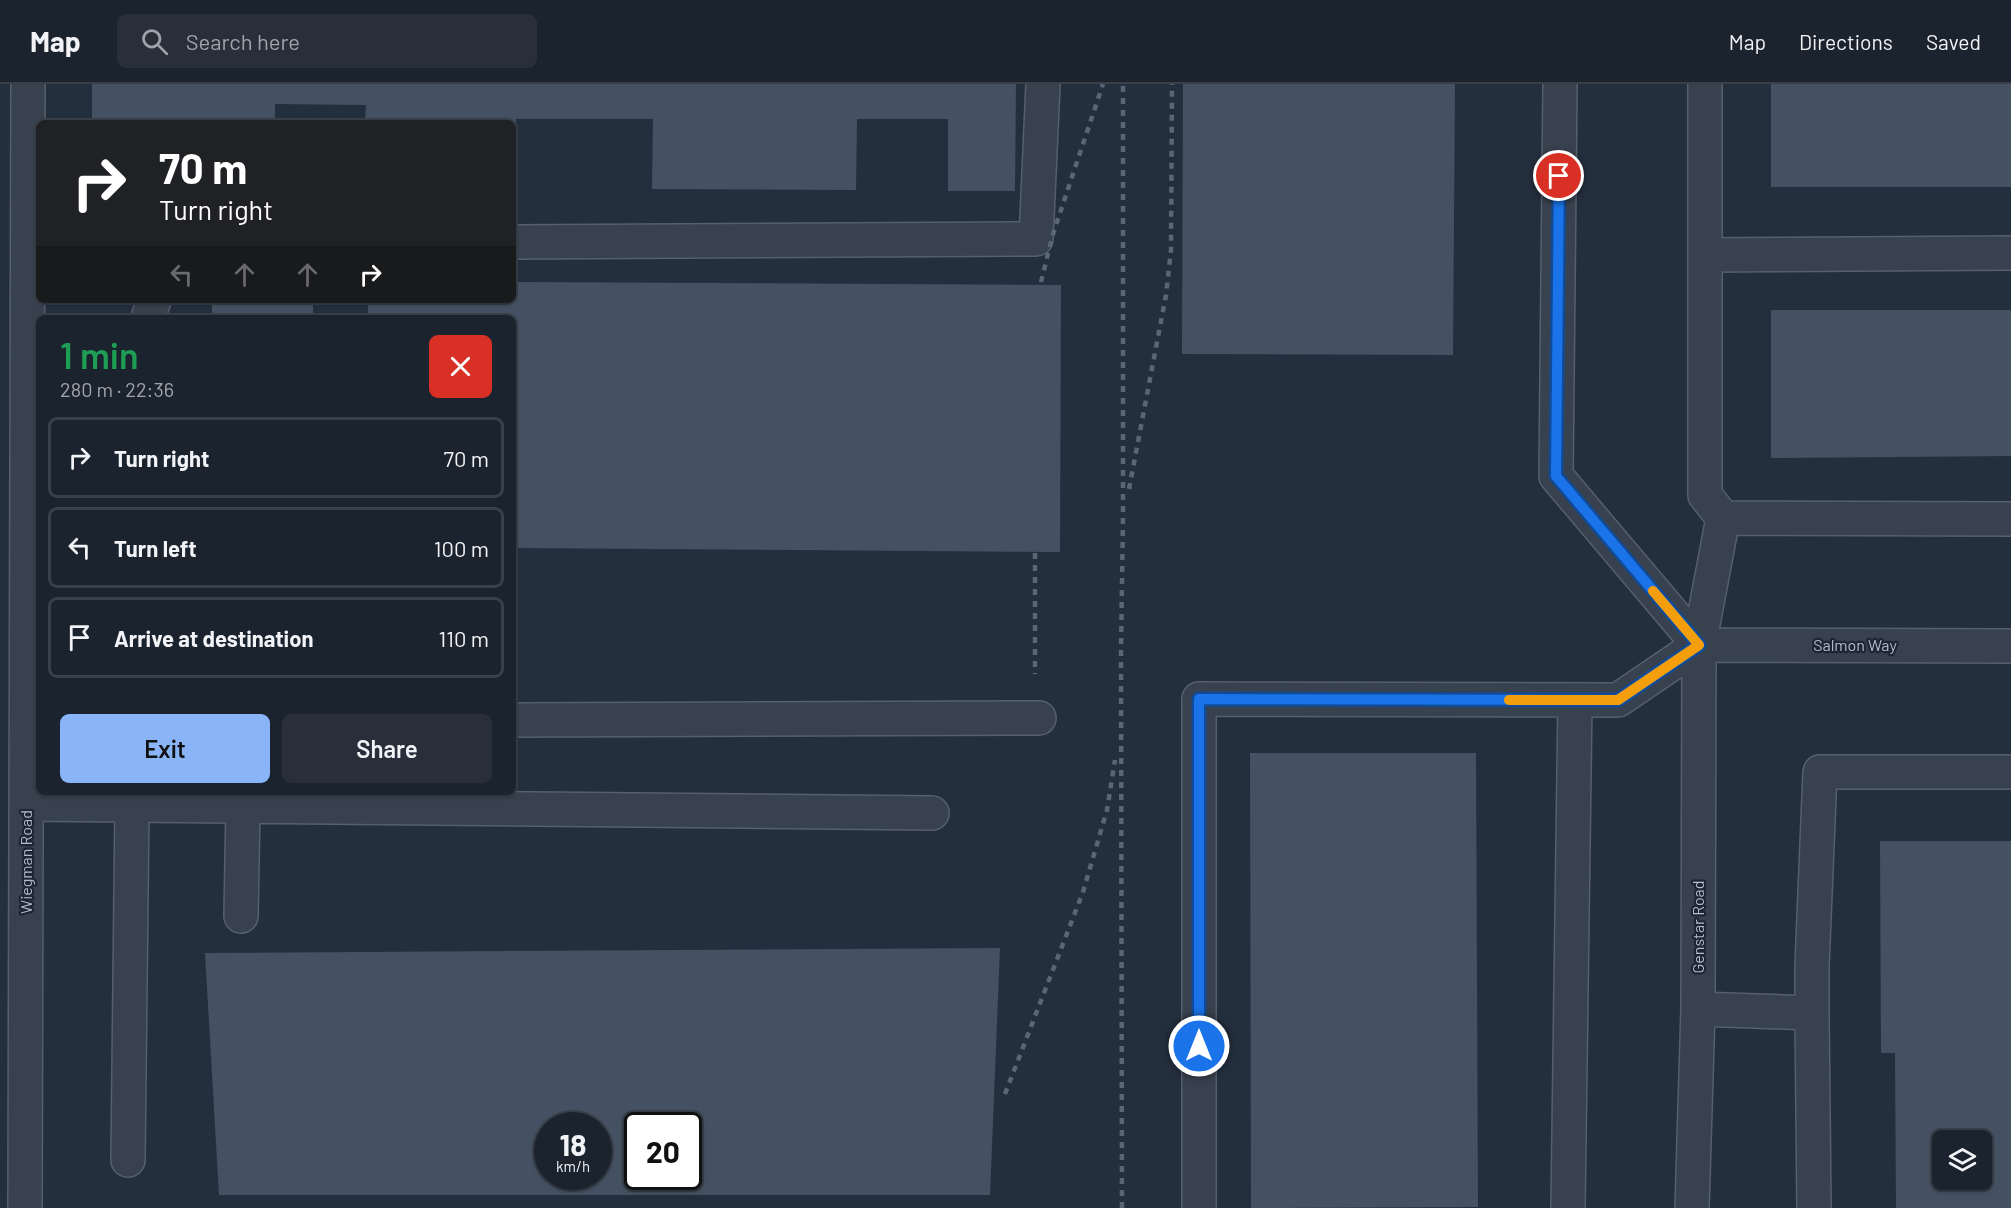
<!DOCTYPE html>
<html lang="en">
<head>
<meta charset="utf-8">
<style>
  body { margin:0; font-family:Barlow,sans-serif; background:#282f3a; color:#f1f3f6; height:100vh; display:flex; flex-direction:column; font-size:22px; white-space:nowrap }
  * { box-sizing:border-box; margin:0 }
  p { font-size:20px; color:#a0a4aa }
  .icon { flex:none; width:33px; height:33px; fill:none; stroke:currentColor; stroke-width:2; stroke-linecap:round; stroke-linejoin:round }
  .map { position:relative; flex:1; overflow:hidden }
  .sheet { position:absolute; left:36px; top:231px; width:480px; height:480px; display:flex; flex-direction:column; background:#1b232e; border-radius:9px; box-shadow:0 2px 4px #0004,0 0 0 2px #39404a }
  .sheet>* { flex:none }
  .top-card { position:absolute; left:36px; top:36px; width:480px; height:183px; border-radius:9px; box-shadow:0 2px 4px #0004,0 0 0 2px #39404a; background:#202124; color:#fff; overflow:hidden }
  .controls { position:absolute; left:1932px; top:1046px; display:grid; gap:12px }
  .controls a { display:grid; place-items:center; width:60px; height:60px; border-radius:9px; background:#1b232e; box-shadow:0 2px 4px #0004,0 0 0 2px #39404a; font-size:30px }
  .speed { position:absolute; left:534px; top:1028px; display:flex; gap:12px; font-size:30px; font-weight:700; text-align:center }
  .speed>* { display:grid; place-content:center; width:78px; height:78px; border-radius:50%; background:#1b232e; box-shadow:0 2px 4px #0004,0 0 0 2px #39404a; line-height:1 }
  .speed small { font-size:15px; font-weight:400 }
  .speed .limit { border:3px solid #111; border-radius:9px; background:#fff; color:#111 }
  .pin { position:absolute; display:grid; place-items:center; width:51px; height:51px; color:#fff; margin:-26px; border:3px solid #fff; border-radius:50%; box-shadow:0 2px 6px #0007 }
  .me { position:absolute; width:66px; margin:-33px; rotate:0deg; stroke-linejoin:round; filter:drop-shadow(0 0 4px #0008) }
  .turn { display:flex; align-items:center; gap:21px; height:126px; padding:0 24px; font-size:27px }
  .turn .icon { width:78px; height:78px; stroke-width:2.5 }
  .turn b { display:block; font-size:42px; line-height:51px }
  .lanes { display:flex; align-items:center; height:57px; padding:0 24px; background:#0003; justify-content:center; gap:30px; direction:ltr }
  .lanes .off { opacity:.35 }
  .round { display:grid; place-items:center; flex:none; width:63px; height:63px; border-radius:9px; background:#282f3a }
  .summary { display:flex; align-items:center; justify-content:space-between; height:102px; padding:0 24px }
  h1 { font-size:36px; font-weight:600; line-height:45px; color:#1e9e55 }
  .cta { display:flex; gap:12px; margin-top:auto; padding:12px 24px }
  .cta a { flex:1; height:69px; border-radius:9px; background:#8ab4f8; color:#111; font-size:24px; font-weight:600; line-height:69px; text-align:center }
  .cta a+a { background:#282f3a; color:#f1f3f6 }
  ul { padding:0; list-style:none }
  li { display:flex; align-items:center; gap:18px; height:81px; margin:0 12px 9px; padding:0 12px; border:3px solid #39404a; border-radius:9px }
  li div { flex:1 }
  li b { display:block; font-size:22px }
  li em { font-style:normal }
  header { display:flex; align-items:center; gap:36px; box-sizing:border-box; height:84px; padding:0 30px; background:#1b232e; border-bottom:2px solid #39404a }
  header strong { font-size:28px }
  nav { display:flex; gap:33px; margin-inline-start:auto; font-size:21px }
  .search { width:420px; height:54px; background:#282f3a; display:flex; align-items:center; gap:15px; box-sizing:border-box; padding:0 21px; border-radius:9px; color:#a0a4aa; font-size:22px }
  .map>svg:first-child { display:block }
</style>
</head>
<body>
<header>
<strong>Map</strong>
<div class="search"><svg class="icon" aria-label="search" viewBox="0 0 24 24"><circle cx="10" cy="10" r="6"/><path d="M15 15l6 6"/></svg>Search here</div>
<nav><a>Map</a><a>Directions</a><a>Saved</a></nav>
</header>
<div class="map">
<svg width="2011" height="1124" viewBox="0 0 2011 1124">
  <rect width="100%" height="100%" fill="#242f3e"/>
  <path fill="#455162" fill-rule="evenodd" d="M92,0H1016L1015,107H948V35H857L856,106L652,105L653,35H516V105H513V39H365L366,21L275,20V39H92Z
    M1183,0H1455L1453,271L1182,270Z
    M1771,0H2011V103H1771Z
    M513,198L1061,201L1060,468L513,464V234H368V216H513Z
    M212,217H313V234H212Z
    M1771,226H2011V372L1771,374Z
    M1250,669H1476L1478,1123L1251,1124Z
    M1880,757H2011V1124H1896L1895,969H1881ZM1942,1056H1982V1095H1942Z
    M1000,864L990,1111H219L205,869ZM548,1041H598V1092H548ZM638,1041H688V1092H638Z"/>
  <g fill="none" stroke-linecap="round" stroke-linejoin="round">
    <g stroke="#565f6c" stroke-width="36">
      <path id="minor" d="M1560,0L1556,392L1699,561
        M1705,0V411L1723,434
        M513,158L1036,155L1043,0
        M1705,171L2011,169
        M148,234L154,216
        M1699,561L2011,562
        M513,636L1039,634
        M26,720L932,729
        M241,832L243,722
        M1698,925L1812,929L1814,1124
        M1812,929V882L1820,688H2007
        M128,1076L132,721
        M25,1124L28,0
        M1199,1124V615L1618,616L1699,561
        M1568,1124L1575,616
        M1692,1124L1698,925L1699,561L1723,434L2011,435"/>
    </g>
    <use href="#minor" stroke="#38414e" stroke-width="33"/>
    <path stroke="#5a6575" stroke-width="4.5" stroke-dasharray="6 6" stroke-linecap="butt" d="M1041,198L1053,150L1103,0
      M1129,405L1166,211L1171,166L1172,0
      M1035,469V590
      M1005,1010L1083,808L1107,726L1115,676
      M1122,1124L1121,568L1123,431V0"/>
  </g>
  <g fill="none" stroke-linecap="round" stroke-linejoin="round">
    <g stroke="#114b97" stroke-width="15">
      <path id="route" d="M1199,962V615L1618,616L1699,561L1556,392L1559,92"/>
    </g>
    <use href="#route" stroke="#1a73e8" stroke-width="10"/>
    <path stroke="#f59e0b" stroke-width="10" d="M1509,616H1618L1699,561L1653,507"/>
  </g>
  <g text-anchor="middle" stroke-width="4.5" stroke-linejoin="round" paint-order="stroke">
    <g font-size="16" fill="#b4bcc9" stroke="#1d2633">
      <text x="1855" y="567">Salmon Way</text>
      <text transform="translate(26 778) rotate(-90)" y="6">Wiegman Road</text>
      <text transform="translate(1698 843) rotate(-90)" y="6">Genstar Road</text>
    </g>
  </g>
</svg>
<div class="controls">
<a><svg class="icon" aria-label="layers" viewBox="0 0 24 24"><path d="M12 4l9 5-9 5-9-5zM3 14l9 5 9-5"/></svg></a>
</div>
<div class="speed"><div>18<small>km/h</small></div><div class="limit">20</div></div>
<div class="pin" style="left:1559px;top:92px;background:#d93025"><svg class="icon" aria-label="arrive" viewBox="0 0 24 24"><path d="M6 21V4h12l-3 4 3 4H6"/></svg></div>
<svg class="me" style="left:1199px;top:962px" viewBox="-20 -20 40 40"><circle r="17" fill="#1a73e8" stroke="#fff" stroke-width="3"/><path d="M0-11L8 9 0 5-8 9z" fill="#fff"/></svg>
<div class="top-card">
<div class="turn"><svg class="icon" aria-label="right" viewBox="0 0 24 24"><path d="M7 20v-9h11M14 6l5 5-5 5"/></svg><div><b>70 m</b>Turn right</div></div>
<div class="lanes"><svg class="icon off" aria-label="left" viewBox="0 0 24 24"><path d="M17 20v-9H6M10 6l-5 5 5 5"/></svg><svg class="icon off" aria-label="ahead" viewBox="0 0 24 24"><path d="M12 20V5M6 11l6-6 6 6"/></svg><svg class="icon off" aria-label="ahead" viewBox="0 0 24 24"><path d="M12 20V5M6 11l6-6 6 6"/></svg><svg class="icon" aria-label="right" viewBox="0 0 24 24"><path d="M7 20v-9h11M14 6l5 5-5 5"/></svg></div>
</div>
<section class="sheet">
<div class="summary"><div><h1>1 min</h1><p>280 m · 22:36</p></div><a class="round" style="background:#d93025;color:#fff"><svg class="icon" aria-label="close" viewBox="0 0 24 24"><path d="M6 6l12 12M18 6L6 18"/></svg></a></div>
<ul>
<li><svg class="icon" aria-label="right" viewBox="0 0 24 24"><path d="M7 20v-9h11M14 6l5 5-5 5"/></svg><div><b>Turn right</b></div><em>70 m</em></li>
<li><svg class="icon" aria-label="left" viewBox="0 0 24 24"><path d="M17 20v-9H6M10 6l-5 5 5 5"/></svg><div><b>Turn left</b></div><em>100 m</em></li>
<li><svg class="icon" aria-label="arrive" viewBox="0 0 24 24"><path d="M6 21V4h12l-3 4 3 4H6"/></svg><div><b>Arrive at destination</b></div><em>110 m</em></li>
</ul>
<div class="cta"><a>Exit</a><a>Share</a></div>
</section>
</div>
</body>
</html>
